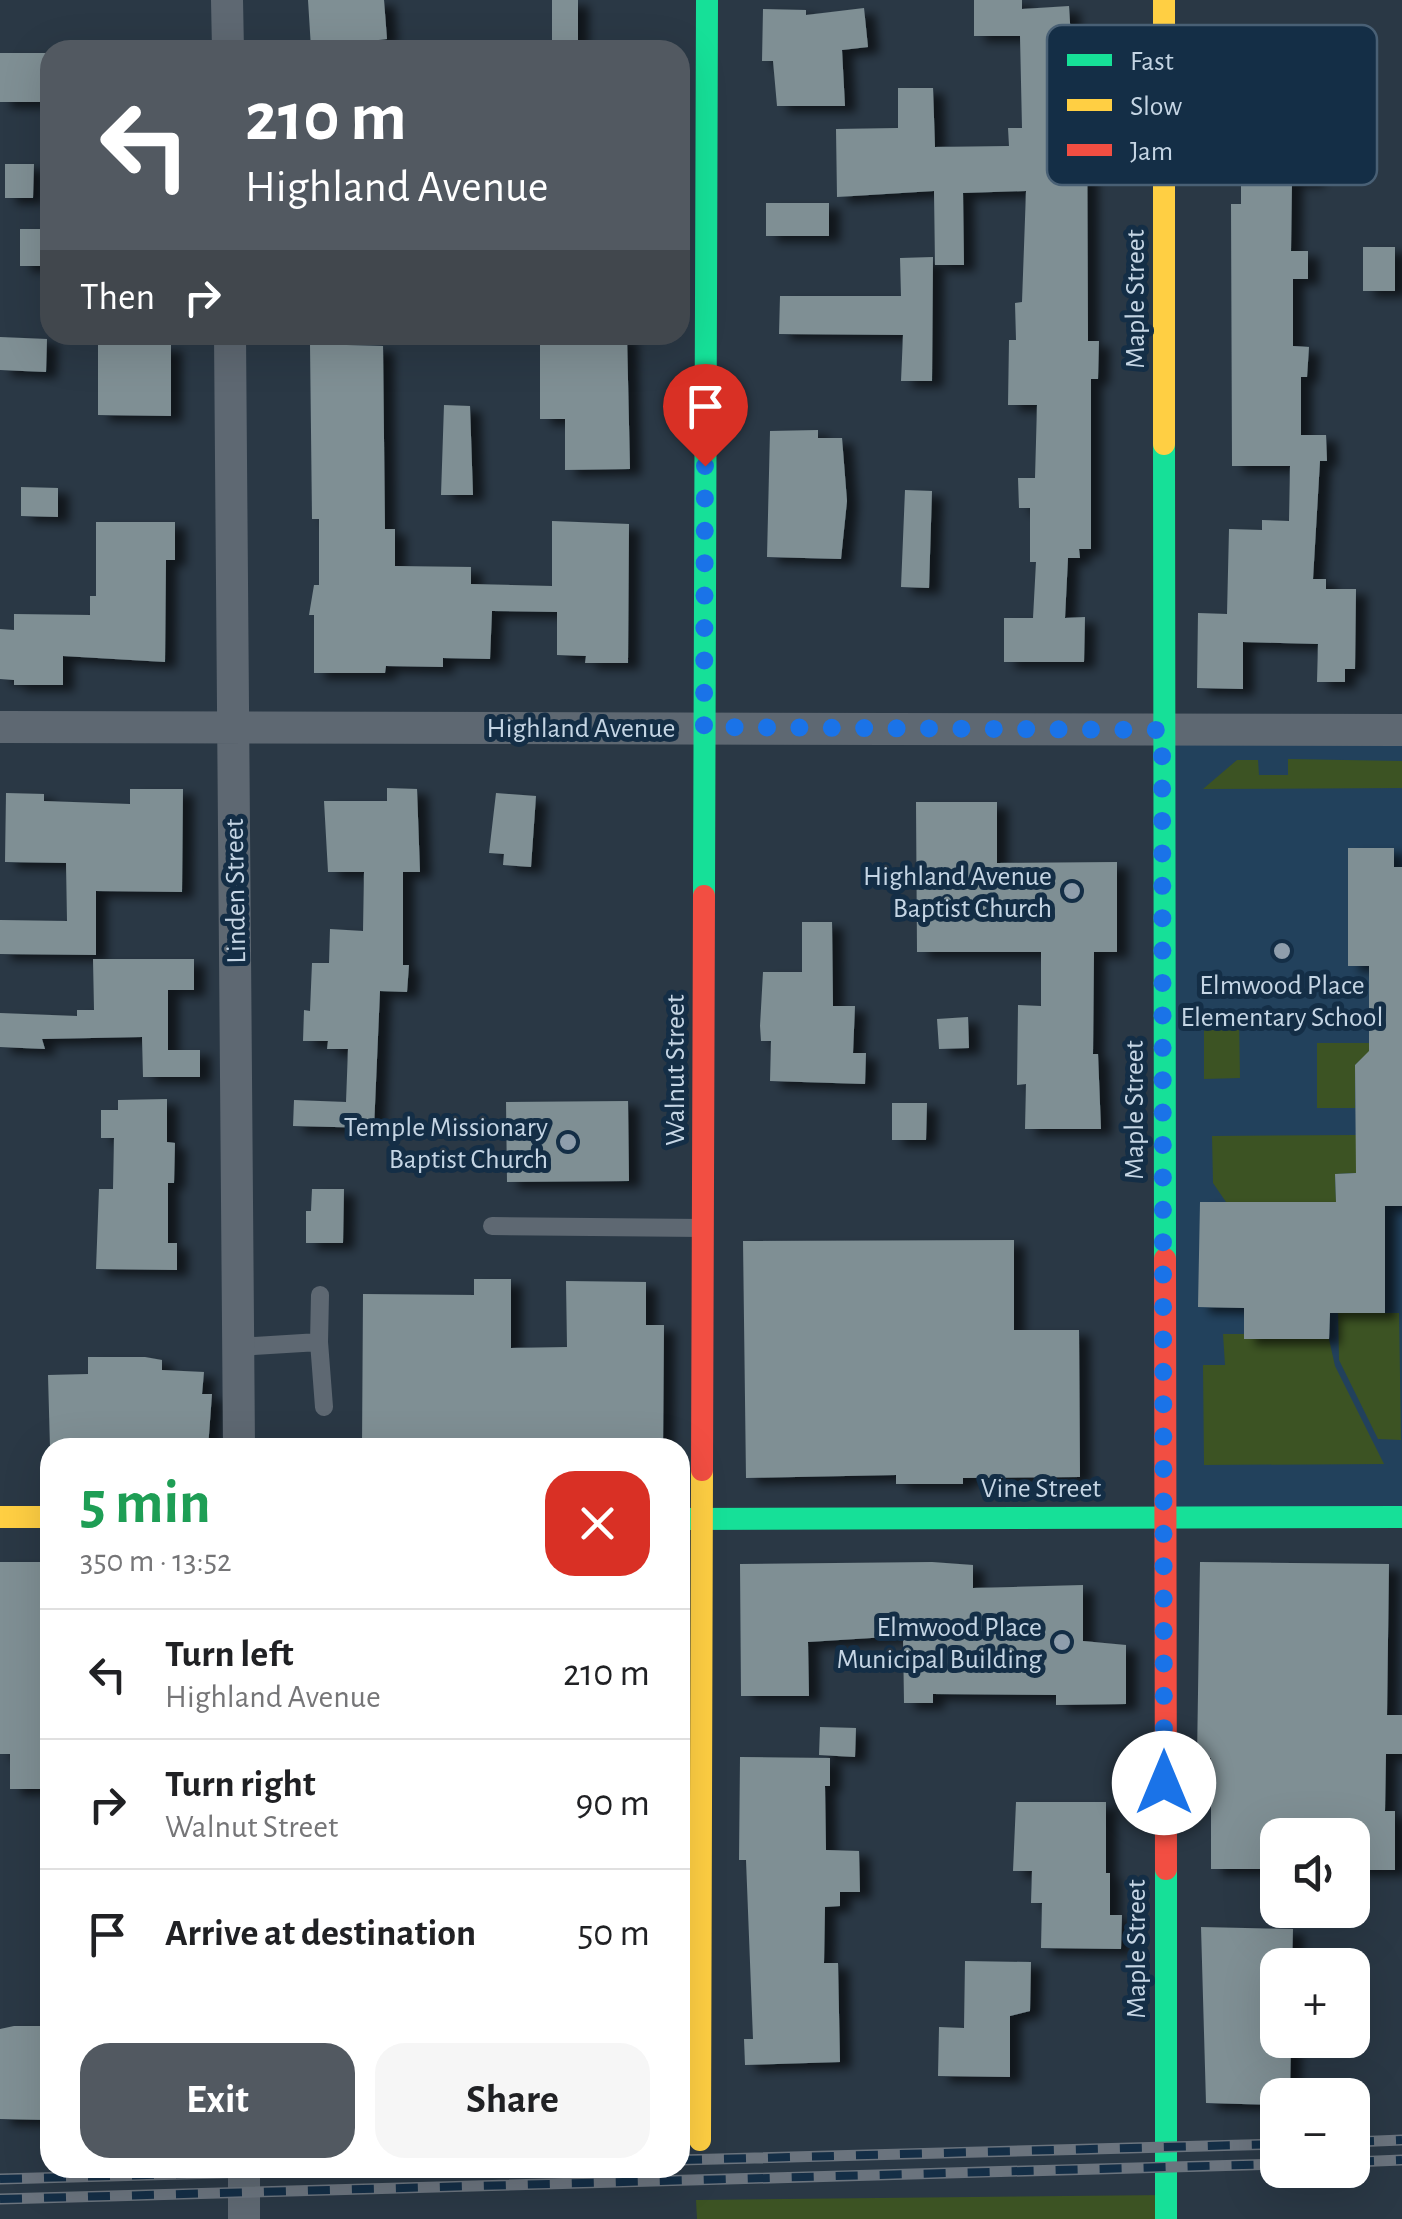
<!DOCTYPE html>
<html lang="en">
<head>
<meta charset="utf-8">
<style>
  body { margin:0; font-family:"Alegreya Sans",sans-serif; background:#f6f6f6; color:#202124; height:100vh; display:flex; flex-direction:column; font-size:38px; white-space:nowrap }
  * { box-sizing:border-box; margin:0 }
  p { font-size:32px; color:#757577 }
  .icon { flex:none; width:55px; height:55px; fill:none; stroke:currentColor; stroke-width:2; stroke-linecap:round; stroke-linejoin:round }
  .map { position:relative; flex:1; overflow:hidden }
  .drawer { position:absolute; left:40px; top:1438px; width:650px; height:740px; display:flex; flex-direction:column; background:#fff; border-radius:30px; box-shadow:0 10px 40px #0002 }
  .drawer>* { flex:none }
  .hud { position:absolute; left:40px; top:40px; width:650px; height:305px; border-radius:30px; box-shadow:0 10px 40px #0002; background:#525961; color:#fff; overflow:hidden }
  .tools { position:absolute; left:1260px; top:1818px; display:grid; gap:20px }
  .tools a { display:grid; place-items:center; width:110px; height:110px; border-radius:20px; background:#fff; box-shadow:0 10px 40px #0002; font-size:50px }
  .pin { position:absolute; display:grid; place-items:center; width:85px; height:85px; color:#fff; margin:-102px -42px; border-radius:50% 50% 50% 0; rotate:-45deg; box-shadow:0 0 10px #0007 }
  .pin .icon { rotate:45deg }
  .me { position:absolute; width:110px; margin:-55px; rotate:0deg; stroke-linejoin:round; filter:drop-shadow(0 0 8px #0008) }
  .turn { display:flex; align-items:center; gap:35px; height:210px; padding:0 40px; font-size:45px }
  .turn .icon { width:130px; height:130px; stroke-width:2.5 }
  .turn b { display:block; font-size:70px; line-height:85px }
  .then { display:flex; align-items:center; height:95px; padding:0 40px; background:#0003; gap:20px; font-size:38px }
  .round { display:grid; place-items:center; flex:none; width:105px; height:105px; border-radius:30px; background:#f6f6f6 }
  .head { display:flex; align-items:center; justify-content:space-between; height:170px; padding:0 40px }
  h1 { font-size:60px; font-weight:600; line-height:75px; color:#1e9e55 }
  .action { display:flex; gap:20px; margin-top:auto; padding:20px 40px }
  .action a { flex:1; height:115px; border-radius:30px; background:#525961; color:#fff; font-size:40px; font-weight:600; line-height:115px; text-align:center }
  .action a+a { background:#f6f6f6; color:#202124 }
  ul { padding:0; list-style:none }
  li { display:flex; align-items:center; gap:30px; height:130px; padding:0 40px; border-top:2px solid #e0e0e0 }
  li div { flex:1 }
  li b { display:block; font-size:38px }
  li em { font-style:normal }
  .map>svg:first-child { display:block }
</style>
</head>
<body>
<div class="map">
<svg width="1402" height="2219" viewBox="0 0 1402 2219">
  <defs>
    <filter id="shadow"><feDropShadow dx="11" dy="6" stdDeviation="5" flood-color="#0009"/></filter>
  </defs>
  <rect width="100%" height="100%" fill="#2a3845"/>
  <path fill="#22415c" d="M1162,729L1402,730V1517H1164Z"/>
  <path fill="#3c5323" d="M1288,759L1402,761V788L1203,789L1237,760H1258L1259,775H1288Z
    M1239,1017L1240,1078L1204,1079V1018Z
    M1317,1043H1369L1370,1051L1355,1065V1108H1317Z
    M1356,1135V1173L1335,1174L1336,1202H1226L1213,1183L1212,1136Z
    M1338,1307L1346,1313H1399L1401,1440L1378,1439L1339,1360Z
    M1223,1334H1244V1339H1329L1335,1366L1384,1464L1204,1465L1203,1365H1225Z
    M1166,2195V2219H697L696,2200Z"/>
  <path fill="#7f8f94" filter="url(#shadow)" d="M308,0H384L387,39L311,48Z
    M552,0H578V50H552Z
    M974,0H1022V9L1069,6L1072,56H1088L1091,65L1092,94H1087L1088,341H1099L1098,379H1091V549H1079L1080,558H1068L1065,618L1085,617L1084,662H1004V618H1033L1036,562H1030V508H1019L1018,478H1035L1037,405H1008L1009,340H1016L1015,303L1022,302L1026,191L963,193L964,265H935L934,191L837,197L836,129L898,128V88H933L935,147L1009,146L1008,128H1022L1020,36H974Z
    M864,8L868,47L842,50L845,106H777L773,61H762L763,9L806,10V15Z
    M0,53H50V102H0Z
    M1240,64H1309L1315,174L1312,181H1292L1291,251H1308V279H1293V346L1309,347L1307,377H1301V435H1326L1327,461H1320L1313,579H1326V589H1356L1355,669H1345V682H1317L1318,644L1243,642V689L1197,688L1198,613L1227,614L1229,529L1262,530V520L1289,521L1290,466H1232L1231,204H1241V141H1233L1232,116L1241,115Z
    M5,164H34L33,198H5Z
    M766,203H829V236H766Z
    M20,229H50V266H20Z
    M1363,247H1395V291H1363Z
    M933,257L932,381H901L903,335L779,334L780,296H901L900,258Z
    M565,335H627L630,469L565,470V419H540V344L564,345Z
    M0,337L47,339L46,372L0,370Z
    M98,344L171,345V416L98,415Z
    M310,344L383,346L385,529H395V566L471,567V584L552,586V521L629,524L628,663H585L586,656L557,655V612L492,611L490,659L443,658V667L386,666L385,673H314V615H309L314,585H319V519H312Z
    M444,405L470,406L473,495H441Z
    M818,430V438H842L847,501L841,559L767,557L770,431Z
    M21,487L58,488V517L21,516Z
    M905,490L932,491L929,588L901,587Z
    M96,522H175V560H166L165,662L63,656V685H14V680L0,679V629L14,630V614L90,615V596H96Z
    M387,788L417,789L420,872H403V965H409L407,992L380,991L374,1128L293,1126L294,1100L346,1102L348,1049H327L328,1041H303L304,1010L310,1011L312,963H329L330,929L363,931L364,872H328L324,801H387Z
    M130,789H183L182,892L96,891V955L0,954V920L67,921L66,863L5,862L6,793L44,794V801L130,804Z
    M496,793L536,796L531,867L503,865L504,854L489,853Z
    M916,802H997V863L1117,862V952H1094L1093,1054H1098L1101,1129H1025L1026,1084L1017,1085L1018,1005L1041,1006V952H917Z
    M1348,848H1394V867H1402V1206H1385V1313H1330L1329,1339H1244V1308L1198,1307L1200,1202H1336L1335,1174L1356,1173L1355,1065L1369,1051V966H1348Z
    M802,922H832L833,1006H855L853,1053H866L865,1084L770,1081L771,1041H761L760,1026L763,972H802Z
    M93,959H194V990H168V1050H200V1077H143L142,1037L42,1039L45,1049L0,1047V1013L77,1016V1010H94Z
    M968,1017L969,1048L939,1049L937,1019Z
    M167,1099V1142L175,1143L174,1183H168V1243H177V1270L96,1269L99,1189H113L114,1138H101V1110H118V1100Z
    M628,1101L629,1181L507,1182L506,1102Z
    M892,1103H927L926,1140H892Z
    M312,1189H344L343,1243H306V1211H311Z
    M1014,1240V1330H1079L1080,1477L963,1478V1484H896V1475L746,1478L743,1241Z
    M474,1279H511V1348L567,1347L566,1281L646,1282V1325H664L663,1448H362L363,1294L474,1295Z
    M88,1357H145L162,1360V1370L204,1372L202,1394H212L208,1448H50L48,1375L88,1374Z
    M0,1562H50V1789H10V1754H0Z
    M932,1562L973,1565V1588L1083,1585V1641L1126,1645V1704L1056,1705V1695L933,1694V1703H904L903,1636L808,1642L809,1696H741L740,1564Z
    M1200,1562L1389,1564L1387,1715H1402V1754H1386L1385,1811H1395V1870H1352V1835H1278V1869H1211V1758H1197Z
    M820,1727L856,1728L855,1757L819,1755Z
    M740,1757L830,1758V1786H825L826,1850L859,1851L860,1892H840V1906L825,1907L824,1963H838L840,2062L745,2065L744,2039H753L746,1860H739Z
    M1016,1802H1106V1873H1110V1915H1122L1121,1949L1041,1948L1042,1903H1031L1032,1871H1013Z
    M1201,1927L1293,1929L1292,1965H1278V2040H1291L1290,2095H1278V2105L1206,2103Z
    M965,1961L1031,1962L1030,2011L1010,2016V2077L938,2076L939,2027L964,2028Z
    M14,2026H46L50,2032L48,2120L0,2119V2029Z"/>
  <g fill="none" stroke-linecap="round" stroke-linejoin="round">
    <path stroke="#5e6872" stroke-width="18" d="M492,1226L703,1228
      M319,1342L324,1407
      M238,1347L319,1342L320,1295"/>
    <path stroke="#5e6872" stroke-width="32" d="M227,0L228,50
      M230,335L239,1448
      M0,727L1402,730
      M244,2168V2219"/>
    <path stroke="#16e098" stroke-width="22" d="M1164,444L1165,1259
      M704,896L707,0
      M680,1519L1402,1517
      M1166,1869V2219"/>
    <path stroke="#ffcf43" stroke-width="22" d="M1164,0V444
      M0,1517H50
      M700,2140L702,1470"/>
    <path stroke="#f24e42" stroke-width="22" d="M1165,1259L1166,1869
      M702,1470L704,896"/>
    <g stroke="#6b747e" stroke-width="11">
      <path id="rail" d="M1352,2142L1402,2140
        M680,2160L1278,2144
        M1352,2162L1402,2160
        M0,2179L407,2168
        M0,2199L1278,2164"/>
    </g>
    <use href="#rail" stroke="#142e46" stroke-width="8" stroke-dasharray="22" stroke-linecap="butt"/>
  </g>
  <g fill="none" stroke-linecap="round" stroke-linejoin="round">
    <path stroke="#1a73e8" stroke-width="18" stroke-dasharray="0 32.4" d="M705,466L704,727L1162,730L1164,1783"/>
  </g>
  <g fill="#8f9eac" stroke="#142e46" stroke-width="4">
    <circle cx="1072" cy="891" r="10"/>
    <circle cx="1282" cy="951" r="10"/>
    <circle cx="568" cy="1142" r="10"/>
    <circle cx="1062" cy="1642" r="10"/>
  </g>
  <g text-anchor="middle" stroke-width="10" stroke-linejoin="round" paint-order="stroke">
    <g font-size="28" fill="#c5d5e4" stroke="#142e46">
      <text transform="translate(1134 299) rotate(-90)" y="10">Maple Street</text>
      <text x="581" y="737">Highland Avenue</text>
      <text transform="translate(234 891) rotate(-91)" y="10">Linden Street</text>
      <text transform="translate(674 1070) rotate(-90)" y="10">Walnut Street</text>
      <text transform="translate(1133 1110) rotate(-90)" y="10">Maple Street</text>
      <text x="1041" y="1497">Vine Street</text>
      <text transform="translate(1135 1949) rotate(-90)" y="10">Maple Street</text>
    </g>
    <g font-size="28" fill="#c5d5e4" stroke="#142e46" text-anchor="end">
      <text x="1052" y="885">Highland Avenue<tspan x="1052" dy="32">Baptist Church</tspan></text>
      <text x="1282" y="994" text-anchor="middle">Elmwood Place<tspan x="1282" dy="32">Elementary School</tspan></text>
      <text x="548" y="1136">Temple Missionary<tspan x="548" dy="32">Baptist Church</tspan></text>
      <text x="1042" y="1636">Elmwood Place<tspan x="1042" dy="32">Municipal Building</tspan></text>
    </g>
  </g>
  <rect x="1047" y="25" width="330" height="160" rx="15" fill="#142e46" stroke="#496075" stroke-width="2.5"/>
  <rect x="1067" y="54" width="45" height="12" fill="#16e098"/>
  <rect x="1067" y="99" width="45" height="12" fill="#ffcf43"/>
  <rect x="1067" y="144" width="45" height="12" fill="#f24e42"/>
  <g font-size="28" fill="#c5d5e4">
    <text x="1130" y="70">Fast</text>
    <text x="1130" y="115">Slow</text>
    <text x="1130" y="160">Jam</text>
  </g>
</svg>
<div class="tools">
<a><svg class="icon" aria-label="sound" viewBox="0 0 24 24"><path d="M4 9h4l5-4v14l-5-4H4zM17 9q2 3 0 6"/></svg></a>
<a>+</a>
<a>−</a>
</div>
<div class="pin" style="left:705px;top:466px;background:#d93025"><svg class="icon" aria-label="arrive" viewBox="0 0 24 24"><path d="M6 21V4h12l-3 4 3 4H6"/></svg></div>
<svg class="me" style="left:1164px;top:1783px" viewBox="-20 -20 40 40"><circle r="19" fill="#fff"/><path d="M0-13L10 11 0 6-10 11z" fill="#1a73e8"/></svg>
<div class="hud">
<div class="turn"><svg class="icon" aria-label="left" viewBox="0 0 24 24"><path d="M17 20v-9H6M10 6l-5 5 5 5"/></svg><div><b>210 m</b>Highland Avenue</div></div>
<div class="then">Then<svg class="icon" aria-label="right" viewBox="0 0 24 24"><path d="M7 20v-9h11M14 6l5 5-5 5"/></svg></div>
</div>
<section class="drawer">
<div class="head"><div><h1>5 min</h1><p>350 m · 13:52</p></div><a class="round" style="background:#d93025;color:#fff"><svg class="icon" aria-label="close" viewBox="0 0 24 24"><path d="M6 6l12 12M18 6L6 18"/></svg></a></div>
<ul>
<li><svg class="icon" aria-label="left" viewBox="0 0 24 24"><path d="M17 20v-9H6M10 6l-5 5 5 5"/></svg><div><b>Turn left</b><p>Highland Avenue</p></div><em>210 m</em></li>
<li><svg class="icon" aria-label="right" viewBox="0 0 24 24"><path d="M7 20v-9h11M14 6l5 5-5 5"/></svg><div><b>Turn right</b><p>Walnut Street</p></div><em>90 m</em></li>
<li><svg class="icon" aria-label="arrive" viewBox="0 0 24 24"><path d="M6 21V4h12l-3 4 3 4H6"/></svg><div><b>Arrive at destination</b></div><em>50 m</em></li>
</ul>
<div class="action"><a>Exit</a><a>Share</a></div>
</section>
</div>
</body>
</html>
